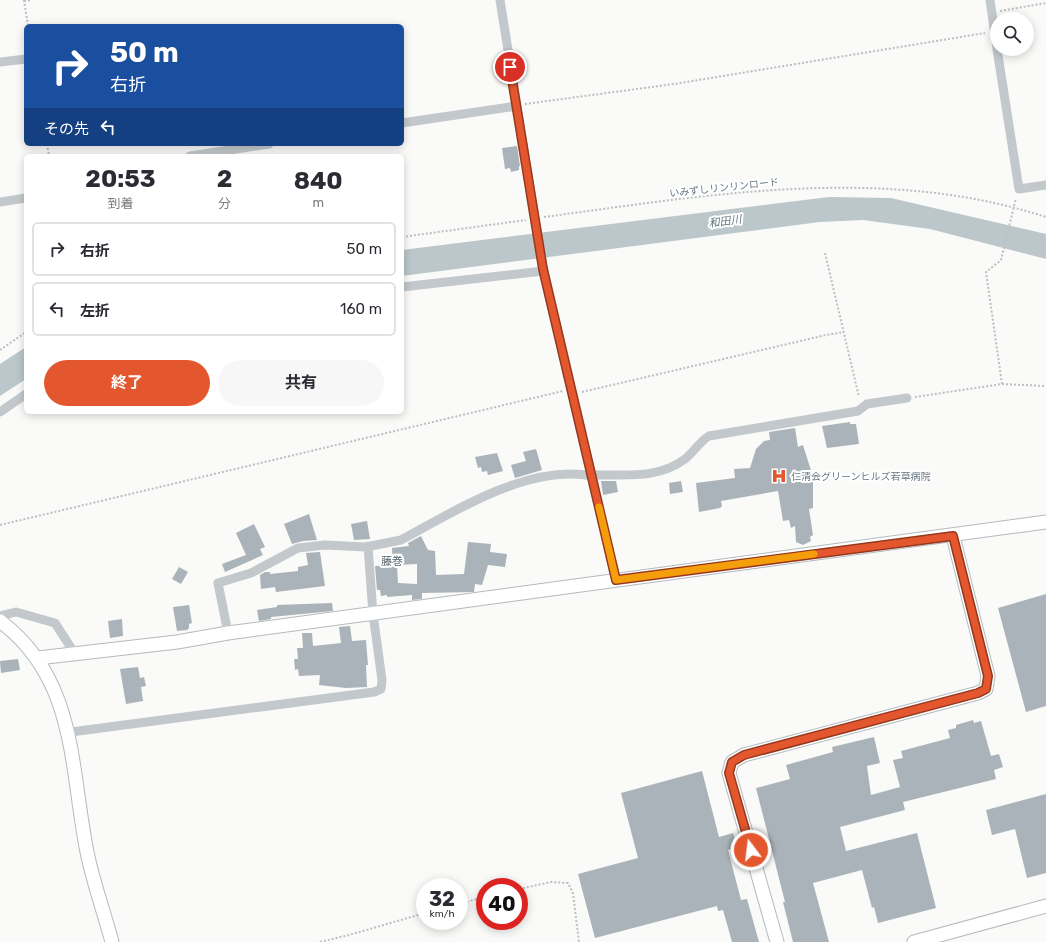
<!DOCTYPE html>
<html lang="ja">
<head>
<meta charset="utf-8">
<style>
  body { margin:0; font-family:Rubik,"Noto Sans JP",sans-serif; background:#f7f7f7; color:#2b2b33; height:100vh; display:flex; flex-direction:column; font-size:15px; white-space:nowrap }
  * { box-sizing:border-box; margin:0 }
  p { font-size:13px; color:#7c7c81 }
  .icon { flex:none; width:22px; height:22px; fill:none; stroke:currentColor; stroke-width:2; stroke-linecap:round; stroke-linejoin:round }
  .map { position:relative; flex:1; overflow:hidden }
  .drawer { position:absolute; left:24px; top:154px; width:380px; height:260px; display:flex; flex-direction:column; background:#fff; border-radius:6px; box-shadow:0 2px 10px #0003 }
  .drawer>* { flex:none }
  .top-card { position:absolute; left:24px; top:24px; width:380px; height:122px; border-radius:6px; box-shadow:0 2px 10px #0003; background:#1a4fa0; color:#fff; overflow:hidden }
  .controls { position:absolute; left:990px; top:12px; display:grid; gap:8px }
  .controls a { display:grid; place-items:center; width:44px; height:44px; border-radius:50%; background:#fff; box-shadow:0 2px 10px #0003; font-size:20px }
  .speed { position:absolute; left:416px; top:878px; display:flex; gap:8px; font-size:20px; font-weight:700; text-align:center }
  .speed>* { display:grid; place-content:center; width:52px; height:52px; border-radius:50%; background:#fff; box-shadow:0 2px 10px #0003; line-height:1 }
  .speed small { font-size:10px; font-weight:400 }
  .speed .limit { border:6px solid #d22; background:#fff; color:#111 }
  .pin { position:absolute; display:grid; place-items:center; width:34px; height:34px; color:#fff; margin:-17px; border:2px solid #fff; border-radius:50%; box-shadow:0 1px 4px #0007 }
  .me { position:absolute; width:44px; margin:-22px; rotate:345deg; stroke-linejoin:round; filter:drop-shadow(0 0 3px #0008) }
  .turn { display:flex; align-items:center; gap:14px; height:84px; padding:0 20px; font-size:18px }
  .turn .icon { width:52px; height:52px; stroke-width:2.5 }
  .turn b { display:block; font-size:28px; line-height:34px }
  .then { display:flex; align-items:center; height:38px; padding:0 20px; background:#0003; gap:8px; font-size:15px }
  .eta { display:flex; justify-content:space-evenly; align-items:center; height:68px; text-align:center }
  .eta b { font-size:24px; font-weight:700; line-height:28px }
  .primary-button { display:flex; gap:8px; margin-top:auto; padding:8px 20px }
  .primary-button a { flex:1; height:46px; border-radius:24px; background:#e4572e; color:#fff; font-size:16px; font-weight:700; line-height:46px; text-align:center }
  .primary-button a+a { background:#f7f7f7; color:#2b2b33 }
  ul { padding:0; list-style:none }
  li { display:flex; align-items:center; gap:12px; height:54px; margin:0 8px 6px; padding:0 12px; border:2px solid #e1e1e2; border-radius:6px }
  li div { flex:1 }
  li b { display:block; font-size:15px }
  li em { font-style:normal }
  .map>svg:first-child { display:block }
</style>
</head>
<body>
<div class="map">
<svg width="1046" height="942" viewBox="0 0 1046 942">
  <rect width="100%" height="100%" fill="#fafaf8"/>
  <path fill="#bbc7cb" d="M829,197L891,198L1046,234V259L930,229L863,220L820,222L402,276V250Z
    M26,347V379L0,396V364Z"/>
  <path fill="#aab3b9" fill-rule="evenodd" d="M517,146L520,166H519V170L511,172L510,168L505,169L502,148Z
    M850,422V424H856L859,444L827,448L822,426Z
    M795,428L798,447L803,445L813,477V508L809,509L813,535L810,537L811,541L803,545L796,542L795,526L791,528L789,520L783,521L778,491L721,501L722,506L720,508L699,512L696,483L735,478L734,469L750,468L756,449L764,441L770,440L769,432Z
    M536,449L542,470L515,478L511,465L526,461L523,452Z
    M497,453L503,471L488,475L487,471L482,472L481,467L478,468L475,457Z
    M601,481H616L618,492L603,495Z
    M681,481L683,492L670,494L669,483Z
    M309,514L317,540L303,541L292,544L284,524Z
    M367,521L370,539L354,540L351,524Z
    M254,524L265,547L260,549L263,555L225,572L222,564L246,555L236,533Z
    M421,536L428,550L435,551L436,575L464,574L468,542L491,544L490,552L507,554L505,567L488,565L482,585L475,584L474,592L422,593V599L412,600V595L387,597V595L381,596L380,590H377L375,566L393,565L392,548L409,546L408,543ZM417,564V584L398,583L397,565Z
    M320,552L325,586L276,592L275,587L261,589L260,575L265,572H270V574L298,571V567L308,565L306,553Z
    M179,567L188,572L181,584L172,579Z
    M1046,594V706L1026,712L998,608Z
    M332,603L333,611L271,617V619L259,621L257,610L277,607V605Z
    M189,605L192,623L189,624V628L187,630L177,631L173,607Z
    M122,619L123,636L110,638L108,621Z
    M350,626L352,641L366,640L368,665H366L367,687L346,688L319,685L320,675L299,676L298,669L295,670L294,659H298L297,648H303L302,633H312L313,646L341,643L339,627Z
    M18,659L20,670L1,673L0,661Z
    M138,667L140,678L144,677L146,686L141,687L143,701L126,704L120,669Z
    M973,720L974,723L981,721L991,756L999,754L1003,767L994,770L996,779L903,802L905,810L840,827L846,851L917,833L936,908L878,923L874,907L872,908L862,870L813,883L829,942H793L783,902H785L756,788L790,779L786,765L833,752L832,747L874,737L880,763L867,766L871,795L900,787L893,760L903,758L901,751L950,738L948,730L956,728V725Z
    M702,771L719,837L733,833L737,847L728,850L741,900L747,899L759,942H732L723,910L718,911L717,906L595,938L578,874L638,858L621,793Z
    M1046,794V873L1027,878L1015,829L992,835L986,810Z"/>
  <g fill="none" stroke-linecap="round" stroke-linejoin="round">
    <g stroke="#b3babf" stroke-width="15">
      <path id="secondary" d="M0,621C77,679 70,767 87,852C93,882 104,912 112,942
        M38,658L177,642L228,633L1046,522
        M777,942L729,773L732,762L744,755L978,693L986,689L988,676L953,536
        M914,942L1046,906"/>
    </g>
    <path stroke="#bbbfc2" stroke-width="2" stroke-dasharray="2 2" stroke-linecap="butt" d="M24,0L28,26
      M24,1L32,0
      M1000,11L1046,3
      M525,104L674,84L985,33
      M47,144L49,156
      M544,217C709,195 883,164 1046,217
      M402,237L526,220
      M825,253L859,397
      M0,350L26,332
      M1002,384L1046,386
      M582,392L826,335L844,332
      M915,397L1002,384L986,272L1001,260L1016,198
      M0,525L563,391
      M519,889L551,882L568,883L573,893L579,942
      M459,904L485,897
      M320,942L349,935L425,913"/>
    <path stroke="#c3c8cc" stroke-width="9" d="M500,0L543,269L616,580
      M990,0L997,48
      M997,49L1019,189L1046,185
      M0,62L26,59
      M402,123L517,106
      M190,156L269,144
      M0,202L26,198
      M402,287L544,271
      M0,412L26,394
      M592,475C624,474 657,480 685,459C694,452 699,442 709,436L858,411L867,404L907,398
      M0,616L16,612L55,623L75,654
      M228,633L218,583L251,573L298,548L325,545L366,547L401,540C455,511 528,464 592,476
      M71,732L374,692L381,689L382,680L373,614L368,546"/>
    <use href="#secondary" stroke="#fff" stroke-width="13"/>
  </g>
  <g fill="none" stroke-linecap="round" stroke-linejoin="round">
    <g stroke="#94391e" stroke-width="10">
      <path id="route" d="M510,67L543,269L616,580L953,536L988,676L986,689L978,693L744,755L732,762L729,773L751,850"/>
    </g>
    <use href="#route" stroke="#e4572e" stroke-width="7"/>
    <path stroke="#f59e0b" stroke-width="7" d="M599,507L616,580L814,554"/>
  </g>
  <defs>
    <g id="hospital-bare" transform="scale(1.2)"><path d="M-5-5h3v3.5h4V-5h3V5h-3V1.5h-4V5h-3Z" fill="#e4572e" stroke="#fff" stroke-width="2.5" paint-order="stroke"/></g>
  </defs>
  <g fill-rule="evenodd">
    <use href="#hospital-bare" x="779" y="476"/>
  </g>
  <g text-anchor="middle" stroke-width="4" stroke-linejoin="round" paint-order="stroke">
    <g font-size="10" fill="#657683" stroke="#fff">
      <text transform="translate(724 187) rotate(-6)" y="4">いみずしリンリンロード</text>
    </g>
    <g font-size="10" fill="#657683" stroke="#fff" text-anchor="start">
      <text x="791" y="480">仁清会グリーンヒルズ若草病院</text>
    </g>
    <g font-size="11" font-style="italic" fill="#60757c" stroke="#fff">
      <text transform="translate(725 221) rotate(-8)" y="4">和田川</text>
    </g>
    <g font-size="11" fill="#57646e" stroke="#fff">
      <text x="392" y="565">藤巻</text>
    </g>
  </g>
</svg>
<div class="controls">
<a><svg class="icon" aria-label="search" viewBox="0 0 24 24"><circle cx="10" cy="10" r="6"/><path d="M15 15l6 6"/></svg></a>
</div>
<div class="speed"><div>32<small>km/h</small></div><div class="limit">40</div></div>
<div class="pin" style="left:510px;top:67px;background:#d93025"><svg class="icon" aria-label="arrive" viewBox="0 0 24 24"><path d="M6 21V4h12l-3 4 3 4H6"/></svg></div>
<svg class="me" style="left:751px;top:850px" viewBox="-20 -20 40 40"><circle r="17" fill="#e4572e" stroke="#fff" stroke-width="3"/><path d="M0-11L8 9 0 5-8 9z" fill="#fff"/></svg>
<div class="top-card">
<div class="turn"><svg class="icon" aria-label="right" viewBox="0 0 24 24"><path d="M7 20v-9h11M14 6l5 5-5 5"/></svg><div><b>50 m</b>右折</div></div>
<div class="then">その先<svg class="icon" aria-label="left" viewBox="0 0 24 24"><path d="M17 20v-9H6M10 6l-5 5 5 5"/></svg></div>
</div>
<section class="drawer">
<div class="eta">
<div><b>20:53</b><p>到着</p></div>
<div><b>2</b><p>分</p></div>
<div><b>840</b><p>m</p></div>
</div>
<ul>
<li><svg class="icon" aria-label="right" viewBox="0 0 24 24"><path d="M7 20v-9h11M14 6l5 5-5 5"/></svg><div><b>右折</b></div><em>50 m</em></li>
<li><svg class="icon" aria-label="left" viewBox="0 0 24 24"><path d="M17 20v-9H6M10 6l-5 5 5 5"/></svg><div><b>左折</b></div><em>160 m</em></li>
</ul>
<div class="primary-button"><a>終了</a><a>共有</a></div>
</section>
</div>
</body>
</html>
